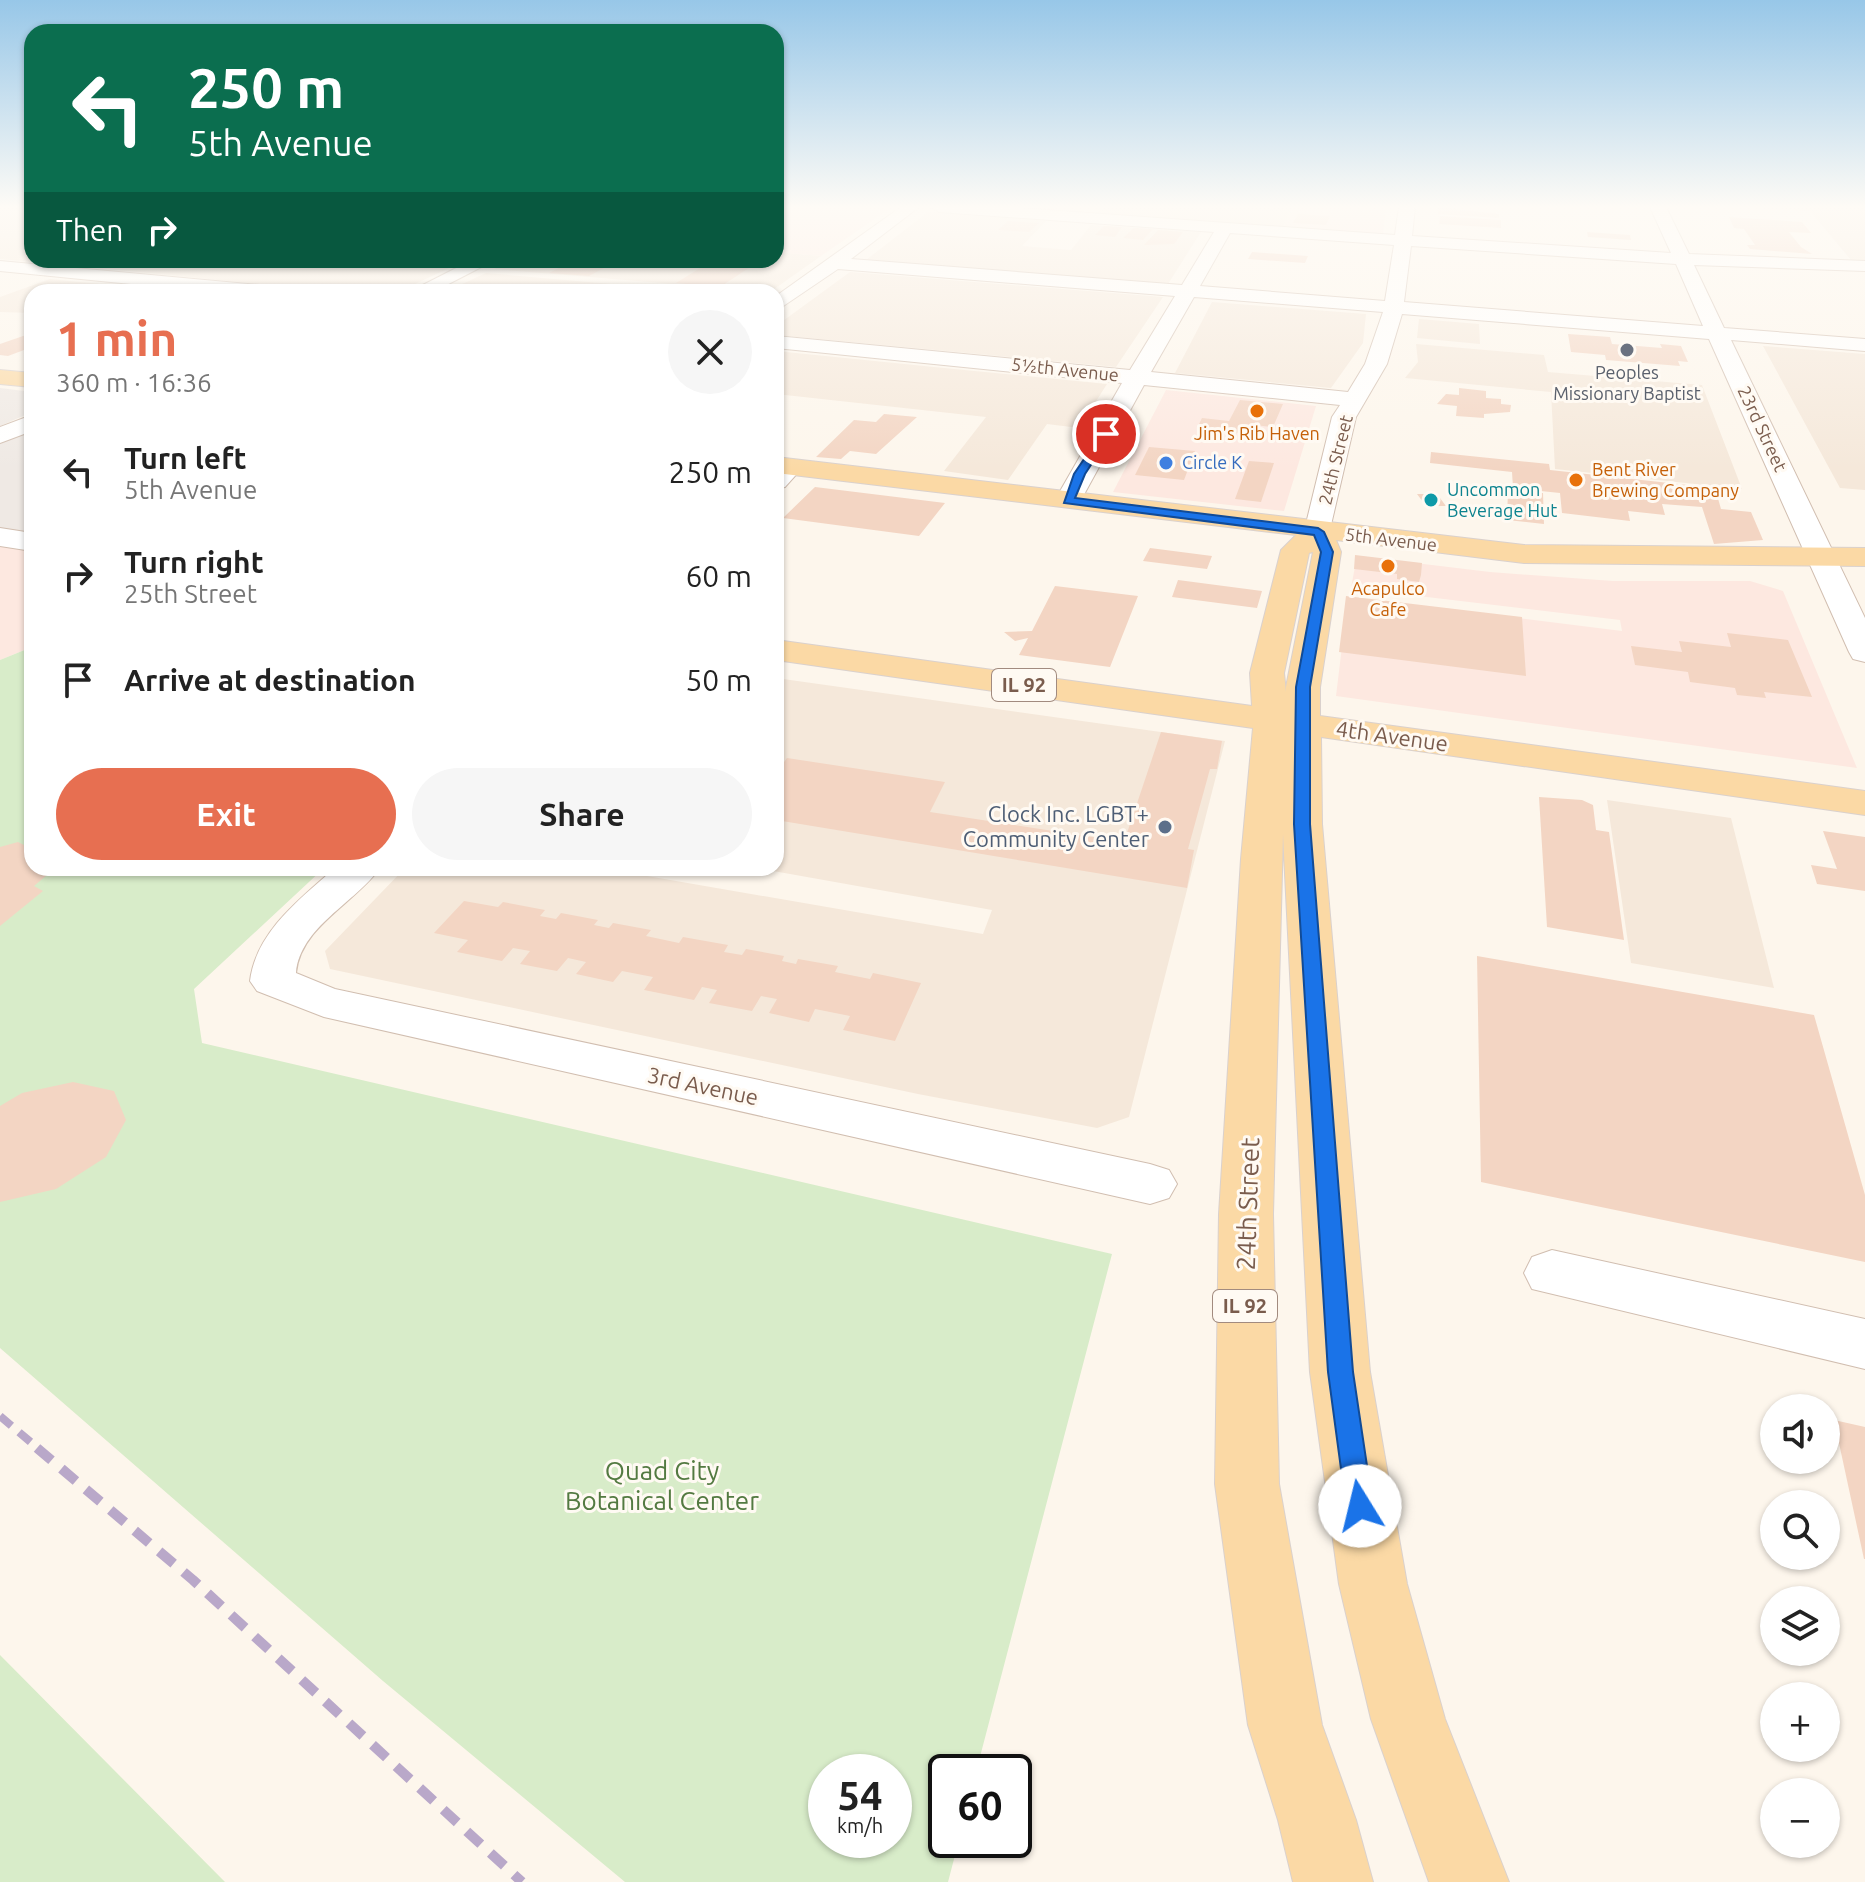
<!DOCTYPE html>
<html lang="en">
<head>
<meta charset="utf-8">
<style>
  body { margin:0; font-family:Ubuntu,sans-serif; background:#f6f6f6; color:#222; height:100vh; display:flex; flex-direction:column; font-size:30px; white-space:nowrap }
  * { box-sizing:border-box; margin:0 }
  p { font-size:26px; color:#767676 }
  .icon { flex:none; width:44px; height:44px; fill:none; stroke:currentColor; stroke-width:2; stroke-linecap:round; stroke-linejoin:round }
  .map { position:relative; flex:1; overflow:hidden }
  .panel { position:absolute; left:24px; top:284px; width:760px; height:592px; display:flex; flex-direction:column; background:#fff; border-radius:24px; box-shadow:0 2px 6px #0004 }
  .panel>* { flex:none }
  .banner { position:absolute; left:24px; top:24px; width:760px; height:244px; border-radius:24px; box-shadow:0 2px 6px #0004; background:#0b6e4f; color:#fff; overflow:hidden }
  .fabs { position:absolute; left:1760px; top:1394px; display:grid; gap:16px }
  .fabs a { display:grid; place-items:center; width:80px; height:80px; border-radius:50%; background:#fff; box-shadow:0 2px 6px #0004; font-size:40px }
  .speed { position:absolute; left:808px; top:1754px; display:flex; gap:16px; font-size:40px; font-weight:700; text-align:center }
  .speed>* { display:grid; place-content:center; width:104px; height:104px; border-radius:50%; background:#fff; box-shadow:0 2px 6px #0004; line-height:1 }
  .speed small { font-size:20px; font-weight:400 }
  .speed .limit { border:4px solid #111; border-radius:12px; background:#fff; color:#111 }
  .pin { position:absolute; display:grid; place-items:center; width:68px; height:68px; color:#fff; margin:-34px; border:4px solid #fff; border-radius:50%; box-shadow:0 2px 8px #0007 }
  .me { position:absolute; width:88px; margin:-44px; rotate:351deg; stroke-linejoin:round; filter:drop-shadow(0 0 6px #0008) }
  .turn { display:flex; align-items:center; gap:28px; height:168px; padding:0 32px; font-size:36px }
  .turn .icon { width:104px; height:104px; stroke-width:2.5 }
  .turn b { display:block; font-size:56px; line-height:68px }
  .then { display:flex; align-items:center; height:76px; padding:0 32px; background:#0003; gap:16px; font-size:30px }
  .round { display:grid; place-items:center; flex:none; width:84px; height:84px; border-radius:42px; background:#f6f6f6 }
  .summary { display:flex; align-items:center; justify-content:space-between; height:136px; padding:0 32px }
  h1 { font-size:48px; font-weight:700; line-height:60px; color:#e76f51 }
  .action { display:flex; gap:16px; margin-top:auto; padding:16px 32px }
  .action a { flex:1; height:92px; border-radius:48px; background:#e76f51; color:#fff; font-size:32px; font-weight:700; line-height:92px; text-align:center }
  .action a+a { background:#f6f6f6; color:#222 }
  ul { padding:0; list-style:none }
  li { display:flex; align-items:center; gap:24px; height:104px; padding:0 32px }
  li div { flex:1 }
  li b { display:block; font-size:30px }
  li em { font-style:normal }
  .map>svg:first-child { display:block }
</style>
</head>
<body>
<div class="map">
<svg width="1865" height="1882" viewBox="0 0 1865 1882">
  <rect width="100%" height="100%" fill="#fdf6ec"/>
  <path fill="#f5e8da" d="M0,207H32V260H64L52,264L0,259Z
    M1103,207H1293L1283,227L1097,213Z
    M1744,207H1865V261L1851,260L1810,211Z
    M928,212L1046,221L1022,246L1071,250L1091,225L1201,232L1168,284L866,260Z
    M776,252L821,256L770,292L494,269L513,260H776Z
    M107,260H466L398,292H339L85,267Z
    M850,272L1163,297L1116,367L776,335V326Z
    M486,273L611,284L691,292H445Z
    M50,279L179,292H32V313L0,312V297Z
    M1212,302L1366,314L1363,343L1331,388L1175,373Z
    M1419,319L1479,324L1480,344L1417,338Z
    M1416,344L1544,355L1548,372L1702,385L1742,489L1555,469L1551,392L1405,378L1418,362Z
    M1763,346L1865,354V490L1840,488Z
    M776,351L934,367L1107,384L1079,428L1047,424L1008,480L944,471L986,417L776,394Z
    M776,678L1225,741L1129,1117L1097,1128L918,1094L330,969L325,951L405,868H601L983,934L992,910L757,868H776Z
    M1607,800L1731,818L1774,988L1631,963Z"/>
  <path fill="#fde8e0" d="M776,207H856L889,209L821,256L776,252Z
    M1293,207L1386,210L1383,234L1283,227Z
    M1166,390L1316,406L1284,511L1113,492Z
    M0,546L32,550V647L0,660Z
    M1357,556L1490,572L1613,581H1750L1783,591L1857,768L1336,696L1348,597L1622,631L1620,620L1351,588Z"/>
  <path fill="#efe9e4" d="M0,388L32,392V412L0,426Z
    M32,430V534L0,529V444Z"/>
  <path fill="#d8ecc9" fill-rule="evenodd" d="M32,647V868H324L194,989L202,1043L1112,1254L976,1772H946V1840H959L948,1882H625L383,1681L0,1348V660ZM826,1772H894V1840H826Z
    M0,1655L225,1882H0Z"/>
  <path fill="#f3d5c3" d="M1439,207L1499,214V218L1438,214Z
    M1298,214L1330,216L1326,225L1293,223Z
    M1440,216L1501,220V228L1439,224Z
    M1729,217L1802,222L1811,233L1789,232L1801,247L1812,254L1750,249L1747,245H1755L1744,229L1734,228Z
    M1008,221L1039,223L1029,232L998,230Z
    M1104,226L1122,227L1115,237L1095,235Z
    M1134,228L1153,229L1143,240L1123,238Z
    M1158,230L1183,232L1174,244L1144,245Z
    M1587,232L1630,235L1631,240L1588,237Z
    M1252,252L1308,256L1305,263L1248,259Z
    M574,260H619L589,276L549,273Z
    M713,260H761L720,287L676,283Z
    M1568,334L1610,337L1612,344L1662,348L1660,344L1681,346L1688,362L1678,361L1680,366L1606,360L1605,355L1571,352Z
    M26,335L32,336V347L8,356L0,355V344Z
    M1459,388L1486,391V398L1501,399V404L1511,405L1510,412L1484,414V418L1456,416L1457,406L1437,404L1446,394L1459,395Z
    M1240,400L1283,404L1273,427L1244,424L1240,433L1197,428L1202,418L1229,421Z
    M884,414L917,417L876,454L850,451L841,459L816,457L854,420L876,422Z
    M1149,447L1195,451L1184,480L1135,475Z
    M1431,452L1549,464L1550,470L1715,488L1721,509L1751,512L1763,540L1714,544L1702,507L1662,504L1665,515L1628,511L1630,521L1562,513L1560,493L1513,488L1512,472L1430,463Z
    M1249,461L1274,463L1261,502L1235,499Z
    M815,487L945,503L919,536L783,518Z
    M1508,490L1543,493L1544,524L1507,520Z
    M1417,494H1437L1446,506H1426Z
    M1150,548L1212,556L1207,569L1143,561Z
    M1355,555L1422,563L1421,575L1419,582L1397,579V574L1354,569Z
    M1178,580L1262,591L1257,608L1172,597Z
    M1055,586L1138,596L1110,667L1019,655L1028,638L1015,641L1004,632L1032,631Z
    M1346,596L1522,617L1526,676L1339,652Z
    M1727,633L1788,640L1812,697L1764,692L1766,698L1737,695L1735,688L1690,682L1688,672L1635,665L1631,646L1682,652L1679,641L1731,647Z
    M1161,732L1222,741L1217,769H1210L1188,849L1194,850L1187,888L776,820V773L787,758L945,782L930,812L1124,842Z
    M1539,797L1582,800L1593,805L1596,830L1609,832L1624,940L1547,927Z
    M1823,831L1865,837V891L1817,884L1811,865L1837,869Z
    M18,842L32,849V868H42L38,871L47,875L34,886L43,891L0,926V847Z
    M464,901L498,907L503,902L545,910L540,916L556,919L561,913L598,920L594,925L609,928L613,923L651,930L646,936L679,943L683,937L728,945L724,952L742,955L746,949L784,956L782,961L796,964L798,959L838,966L835,972L870,979L873,973L921,983L895,1041L843,1030L850,1016L815,1009L809,1022L769,1013L777,999L761,996L752,1011L709,1003L717,990L702,987L694,1000L644,990L653,977L622,971L613,982L576,974L586,962L568,958L557,971L520,964L530,951L513,948L502,961L457,952L468,940L434,933Z
    M1477,956L1814,1015L1865,1195V1262L1481,1182Z
    M73,1082L114,1091L126,1120L106,1157L56,1189L0,1202V1106L22,1093Z
    M1834,1420L1865,1427V1559H1864Z"/>
  <g fill="none" stroke-linecap="round" stroke-linejoin="round">
    <g stroke="#d1beb0" stroke-width="2">
      <path id="minor" d="M901,207H919L851,259L1182,285L1214,232L939,212L931,207H1005L1395,235L1399,207H1415L1412,236L1671,253L1650,207H1666L1689,254L1865,261V271L1694,265L1724,328L1865,339V351L1731,340L1865,618V662L1853,659L1849,652L1709,339L1402,314L1387,364L1356,417L1328,538H1308L1304,532L1332,417L1340,405L1144,385L1081,500L1078,506H1058L1055,500L1122,383L776,348V336L1130,370L1175,296L838,269L776,311V296ZM1230,233L1394,245L1385,301L1200,286ZM1411,246L1676,264L1703,326L1404,302ZM1194,297L1383,312L1365,364L1348,392L1151,372Z
        M472,260H495L433,292H409Z
        M0,261L270,286L279,292H212L0,271Z
        M32,415V431L0,443V427Z
        M790,459L803,467L785,487L776,489V466Z
        M0,528L32,533V551L0,546Z
        M335,868H380C355,903 300,927 296,973L335,989L1150,1164L1169,1170L1177,1184L1169,1198L1150,1204L324,1017L257,991L250,981C256,932 300,899 335,868Z
        M1552,1250L1865,1319V1369L1532,1289L1524,1273L1532,1257Z"/>
    </g>
    <g stroke="#dad1cd" stroke-width="2">
      <path id="major" d="M0,370L32,373V387L0,384Z
        M776,457L1524,545L1865,548V566L1524,563L1336,540L1341,552L1320,687V716L1865,791V815L1321,737L1322,824L1370,1372L1407,1584L1445,1719L1509,1882H1429L1371,1719L1339,1584L1310,1372L1283,834L1273,1214L1279,1484L1322,1725L1356,1820L1373,1882H1293L1278,1820L1248,1725L1215,1484L1219,1214L1241,859L1253,728L776,660V640L1252,706L1250,673L1281,550L1296,535L776,473ZM1313,552L1286,687V692L1284,673L1309,553Z"/>
    </g>
    <use href="#minor" fill="#fff" fill-rule="evenodd"/>
    <use href="#major" fill="#fbd9a5" fill-rule="evenodd"/>
    <path stroke="#b9a8c9" stroke-width="8" stroke-dasharray="15 10" stroke-linecap="butt" d="M0,1416L40,1450"/>
    <path stroke="#b9a8c9" stroke-width="10" stroke-dasharray="19 13" stroke-linecap="butt" d="M37,1448L193,1580L522,1882"/>
  </g>
  <linearGradient id="sky" x2="0" y2="1"><stop stop-color="#97c7e8"/><stop offset="0.44" stop-color="#fefbf6"/><stop offset="1" stop-color="#fefbf6" stop-opacity="0"/></linearGradient>
  <rect width="1865" height="470" fill="url(#sky)"/>
  <path fill="#1a73e8" stroke="#114b97" stroke-width="2" d="M1103,431L1111,434L1085,474L1075,498L1318,528L1324,532L1333,552L1310,687V824L1353,1372L1373,1506L1369,1515L1360,1519L1350,1515L1346,1506L1328,1372L1294,824L1296,687L1321,552L1314,535L1064,503L1074,474Z"/>
  <circle fill="#6b7280" stroke="#fffaf3" stroke-width="3" cx="1627" cy="350" r="8"/>
  <g fill="#e8710a" stroke="#fffaf3" stroke-width="3">
    <circle cx="1257" cy="411" r="8"/>
    <circle cx="1576" cy="480" r="8"/>
    <circle cx="1388" cy="566" r="8"/>
  </g>
  <circle fill="#3f7fe0" stroke="#fffaf3" stroke-width="3" cx="1166" cy="463" r="8"/>
  <circle fill="#0f9aa8" stroke="#fffaf3" stroke-width="3" cx="1431" cy="500" r="8"/>
  <circle fill="#5c6f8a" stroke="#fffaf3" stroke-width="3" cx="1165" cy="827" r="8"/>
  <g text-anchor="middle" stroke-width="6" stroke-linejoin="round" paint-order="stroke">
    <g font-size="18" fill="#7a5c4d" stroke="#fffaf3">
      <text transform="translate(1065 370) rotate(6)" y="6">5½th Avenue</text>
      <text transform="translate(1762 429) rotate(65)" y="6">23rd Street</text>
      <text transform="translate(1336 460) rotate(-76)" y="6">24th Street</text>
      <text transform="translate(1391 540) rotate(7)" y="6">5th Avenue</text>
    </g>
    <g font-size="18" fill="#5b616d" stroke="#fffaf3">
      <text x="1627" y="379">Peoples<tspan x="1627" dy="21">Missionary Baptist</tspan></text>
    </g>
    <g font-size="18" fill="#c56008" stroke="#fffaf3">
      <text x="1257" y="440">Jim's Rib Haven</text>
      <text x="1592" y="476" text-anchor="start">Bent River<tspan x="1592" dy="21">Brewing Company</tspan></text>
      <text x="1388" y="595">Acapulco<tspan x="1388" dy="21">Cafe</tspan></text>
    </g>
    <g font-size="18" fill="#366cbe" stroke="#fffaf3" text-anchor="start">
      <text x="1182" y="469">Circle K</text>
    </g>
    <g font-size="18" fill="#0d838f" stroke="#fffaf3" text-anchor="start">
      <text x="1447" y="496">Uncommon<tspan x="1447" dy="21">Beverage Hut</tspan></text>
    </g>
    <g fill="#fffaf3" stroke="#a28b7f" stroke-width="2">
      <rect x="992" y="669" width="64" height="32" rx="6"/>
      <rect x="1213" y="1290" width="64" height="32" rx="6"/>
    </g>
    <g font-size="20" font-weight="bold" fill="#7a5c4d">
      <text x="1024" y="692">IL 92</text>
      <text x="1245" y="1313">IL 92</text>
    </g>
    <g font-size="22" fill="#7a5c4d" stroke="#fffaf3">
      <text transform="translate(1392 736) rotate(8)" y="8">4th Avenue</text>
      <text transform="translate(703 1086) rotate(12)" y="8">3rd Avenue</text>
    </g>
    <g font-size="22" fill="#4e5e75" stroke="#fffaf3" text-anchor="end">
      <text x="1149" y="822">Clock Inc. LGBT+<tspan x="1149" dy="25">Community Center</tspan></text>
    </g>
    <g font-size="26" fill="#7a5c4d" stroke="#fffaf3">
      <text transform="translate(1248 1204) rotate(-88)" y="9">24th Street</text>
    </g>
    <g font-size="26" fill="#537a41" stroke="#fffaf3">
      <text x="662" y="1480">Quad City<tspan x="662" dy="30">Botanical Center</tspan></text>
    </g>
  </g>
</svg>
<div class="fabs">
<a><svg class="icon" aria-label="sound" viewBox="0 0 24 24"><path d="M4 9h4l5-4v14l-5-4H4zM17 9q2 3 0 6"/></svg></a>
<a><svg class="icon" aria-label="search" viewBox="0 0 24 24"><circle cx="10" cy="10" r="6"/><path d="M15 15l6 6"/></svg></a>
<a><svg class="icon" aria-label="layers" viewBox="0 0 24 24"><path d="M12 4l9 5-9 5-9-5zM3 14l9 5 9-5"/></svg></a>
<a>+</a>
<a>−</a>
</div>
<div class="speed"><div>54<small>km/h</small></div><div class="limit">60</div></div>
<div class="pin" style="left:1106px;top:434px;background:#d93025"><svg class="icon" aria-label="arrive" viewBox="0 0 24 24"><path d="M6 21V4h12l-3 4 3 4H6"/></svg></div>
<svg class="me" style="left:1360px;top:1506px" viewBox="-20 -20 40 40"><circle r="19" fill="#fff"/><path d="M0-13L10 11 0 6-10 11z" fill="#1a73e8"/></svg>
<div class="banner">
<div class="turn"><svg class="icon" aria-label="left" viewBox="0 0 24 24"><path d="M17 20v-9H6M10 6l-5 5 5 5"/></svg><div><b>250 m</b>5th Avenue</div></div>
<div class="then">Then<svg class="icon" aria-label="right" viewBox="0 0 24 24"><path d="M7 20v-9h11M14 6l5 5-5 5"/></svg></div>
</div>
<section class="panel">
<div class="summary"><div><h1>1 min</h1><p>360 m · 16:36</p></div><a class="round"><svg class="icon" aria-label="close" viewBox="0 0 24 24"><path d="M6 6l12 12M18 6L6 18"/></svg></a></div>
<ul>
<li><svg class="icon" aria-label="left" viewBox="0 0 24 24"><path d="M17 20v-9H6M10 6l-5 5 5 5"/></svg><div><b>Turn left</b><p>5th Avenue</p></div><em>250 m</em></li>
<li><svg class="icon" aria-label="right" viewBox="0 0 24 24"><path d="M7 20v-9h11M14 6l5 5-5 5"/></svg><div><b>Turn right</b><p>25th Street</p></div><em>60 m</em></li>
<li><svg class="icon" aria-label="arrive" viewBox="0 0 24 24"><path d="M6 21V4h12l-3 4 3 4H6"/></svg><div><b>Arrive at destination</b></div><em>50 m</em></li>
</ul>
<div class="action"><a>Exit</a><a>Share</a></div>
</section>
</div>
</body>
</html>
